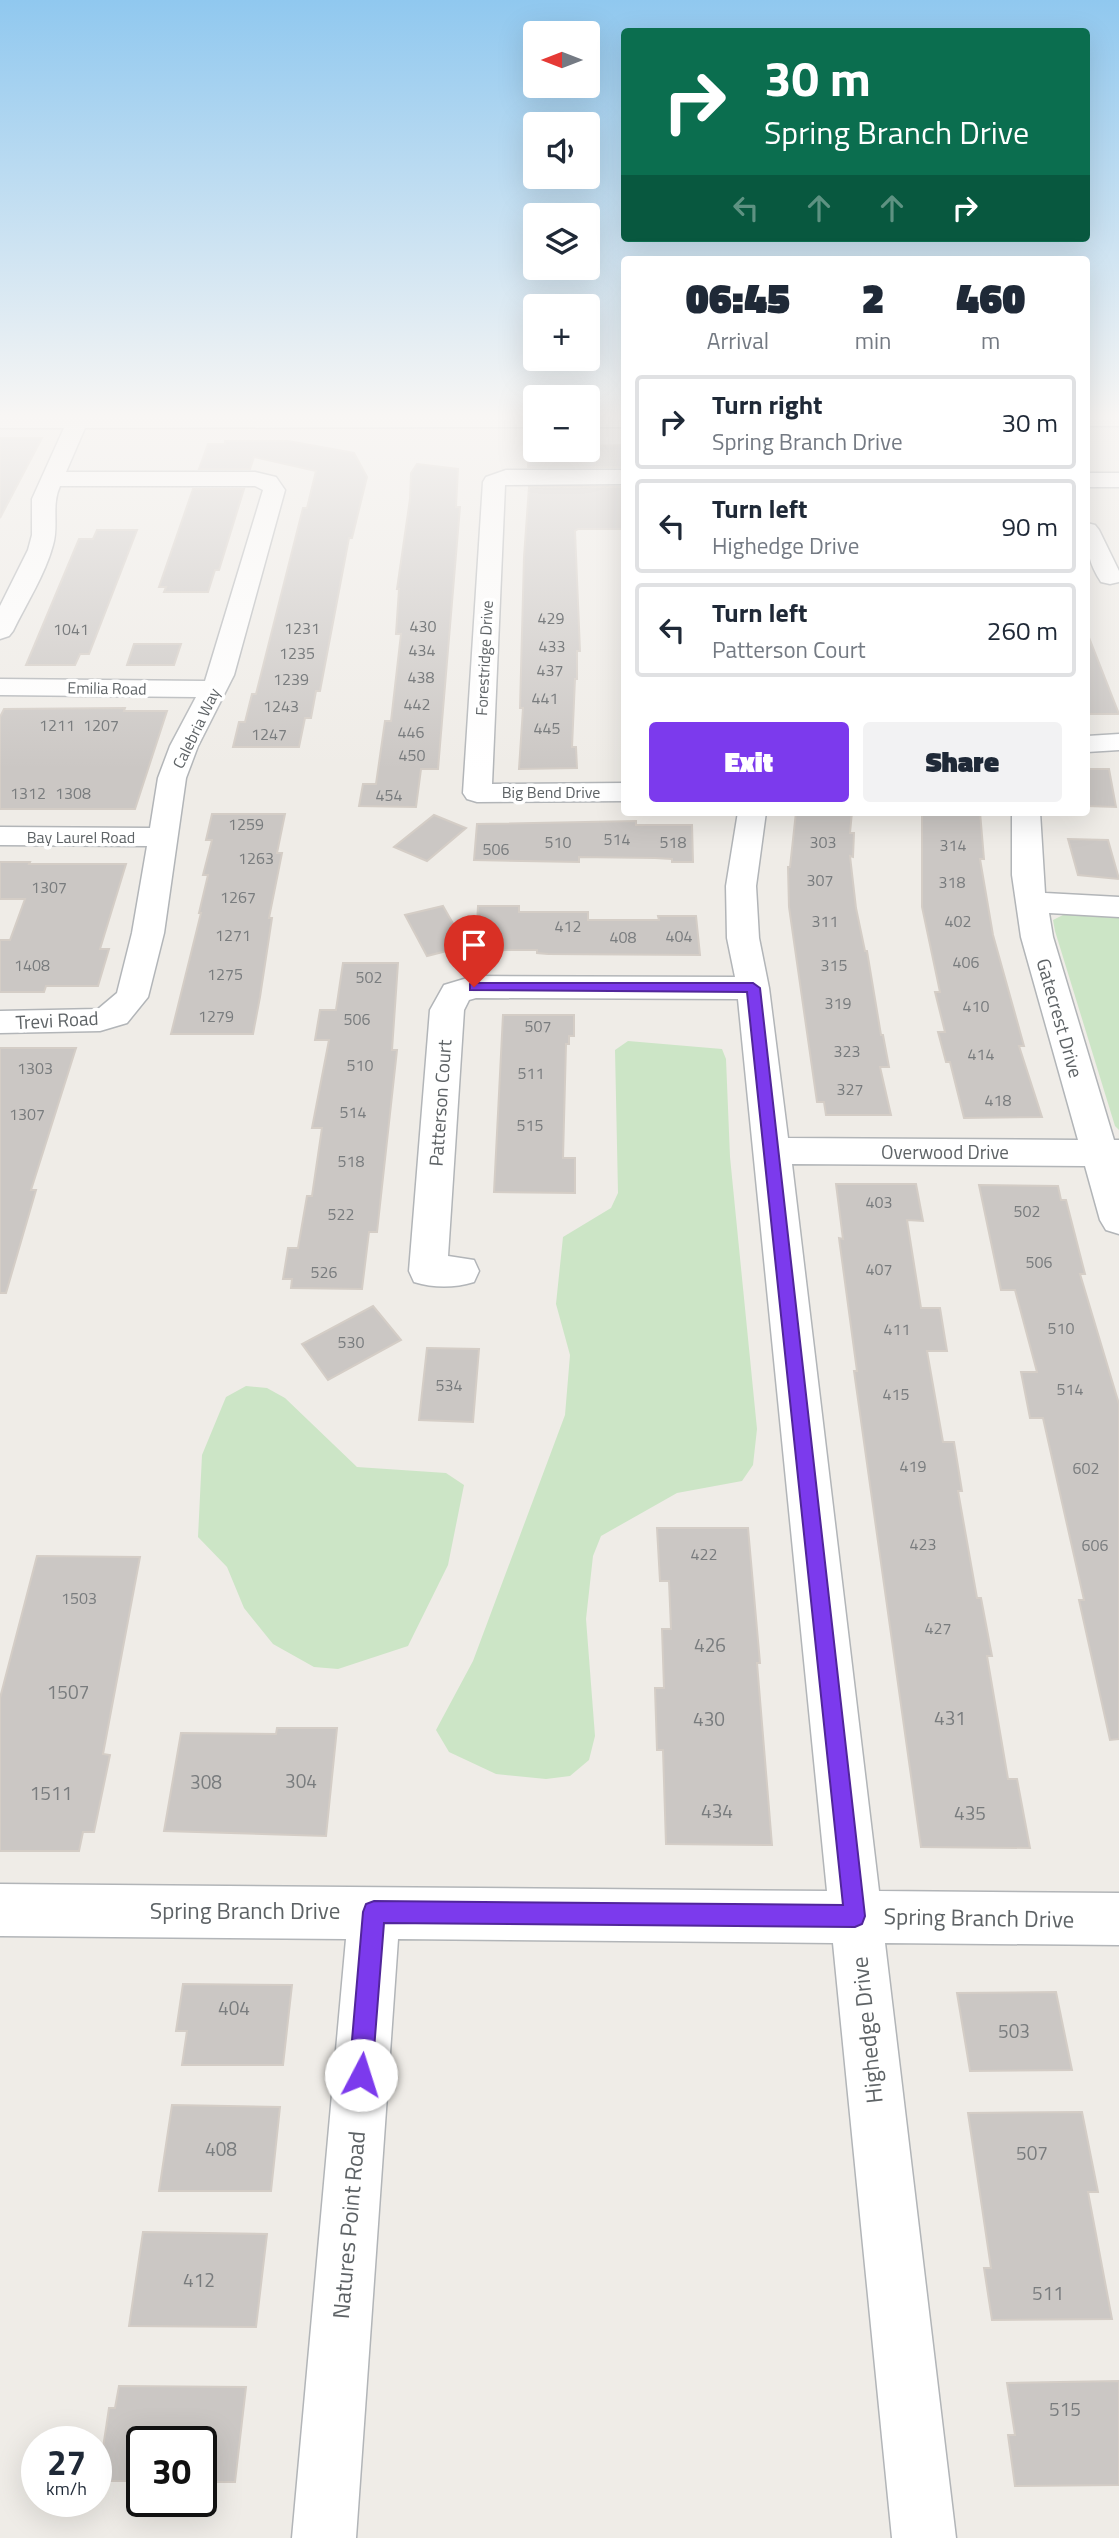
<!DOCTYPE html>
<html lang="en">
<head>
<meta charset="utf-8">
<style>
  body { margin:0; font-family:"Titillium Web",sans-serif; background:#f2f2f3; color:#1f2937; height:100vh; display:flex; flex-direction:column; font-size:26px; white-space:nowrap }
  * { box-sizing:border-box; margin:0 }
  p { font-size:23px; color:#747a83 }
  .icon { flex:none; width:38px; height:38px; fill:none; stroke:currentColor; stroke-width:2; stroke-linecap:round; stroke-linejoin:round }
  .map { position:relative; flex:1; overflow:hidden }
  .side { position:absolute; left:621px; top:256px; width:469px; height:560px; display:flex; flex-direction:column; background:#fff; border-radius:7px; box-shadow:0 7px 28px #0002 }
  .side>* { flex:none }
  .top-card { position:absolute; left:621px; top:28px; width:469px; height:214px; border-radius:7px; box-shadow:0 7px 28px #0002; background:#0b6e4f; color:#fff; overflow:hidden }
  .needle { width:46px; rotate:270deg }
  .buttons { position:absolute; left:523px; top:21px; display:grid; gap:14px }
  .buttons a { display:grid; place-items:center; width:77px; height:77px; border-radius:7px; background:#fff; box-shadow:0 7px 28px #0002; font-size:35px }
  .speed { position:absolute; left:21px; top:2426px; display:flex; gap:14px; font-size:35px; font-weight:700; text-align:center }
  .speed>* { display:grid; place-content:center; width:91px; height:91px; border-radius:50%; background:#fff; box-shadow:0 7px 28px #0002; line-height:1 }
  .speed small { font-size:18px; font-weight:400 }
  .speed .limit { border:4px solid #111; border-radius:10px; background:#fff; color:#111 }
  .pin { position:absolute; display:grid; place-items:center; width:60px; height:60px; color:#fff; margin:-72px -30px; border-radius:50% 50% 50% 0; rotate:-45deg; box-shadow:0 0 7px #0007 }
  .pin .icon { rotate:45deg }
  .me { position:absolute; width:77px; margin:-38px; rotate:5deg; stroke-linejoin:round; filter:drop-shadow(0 0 5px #0008) }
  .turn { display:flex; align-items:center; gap:24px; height:147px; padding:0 28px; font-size:32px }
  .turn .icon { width:91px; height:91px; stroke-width:2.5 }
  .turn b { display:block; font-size:49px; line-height:60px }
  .lanes { display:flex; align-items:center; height:66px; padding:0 28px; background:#0003; justify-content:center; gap:35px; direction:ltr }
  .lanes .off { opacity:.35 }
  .eta { display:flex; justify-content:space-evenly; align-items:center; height:119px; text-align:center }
  .eta b { font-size:42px; font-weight:800; line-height:49px }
  .cta { display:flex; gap:14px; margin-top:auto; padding:14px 28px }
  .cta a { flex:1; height:80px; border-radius:7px; background:#7c3aed; color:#fff; font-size:28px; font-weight:800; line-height:80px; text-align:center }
  .cta a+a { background:#f2f2f3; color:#1f2937 }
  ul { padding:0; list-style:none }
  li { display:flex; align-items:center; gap:21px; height:94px; margin:0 14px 10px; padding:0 14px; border:4px solid #e0e1e3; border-radius:7px }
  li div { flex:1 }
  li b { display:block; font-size:26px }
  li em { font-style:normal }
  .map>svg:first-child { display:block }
</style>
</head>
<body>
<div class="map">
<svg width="1119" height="2538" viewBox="0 0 1119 2538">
  <rect width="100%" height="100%" fill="#efece7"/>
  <path fill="#cce5c6" d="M1065,914L1119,917V1130L1115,1126L1055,931L1053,920Z
    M628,1041L722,1049L726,1059L730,1157L757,1429L753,1465L742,1481L677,1493L601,1536L593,1556L586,1619L595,1736L589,1760L570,1776L546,1779L496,1774L449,1752L436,1730L473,1661L565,1415L570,1355L556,1304L563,1237L611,1208L618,1193L615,1050Z
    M246,1386L267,1388L285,1398L357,1467L446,1473L464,1485L448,1565L408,1646L338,1669L314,1667L273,1644L244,1608L227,1567L198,1537L202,1455L226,1397Z"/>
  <path fill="#cbc7c4" stroke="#d4cdc6" stroke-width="2" d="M0,438H42L0,518Z
    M225,441H288L354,453L367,477L352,538H349L320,691H316L311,718H305L299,747H233L239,722H245L252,694H256L303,508H307L316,471L254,457L250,469H199L208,444H225Z
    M625,445V467H528V450H588V446Z
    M417,464L458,469L456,507H460L438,769H421L416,807L359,806L363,784H376L385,721H391L401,634H396L399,589H397L410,499L411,473Z
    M529,487H625V529H578L575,531L580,651H577V679H575L572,747H576L577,768L519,769L523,708H520L524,557Z
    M193,489H244L219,570H215L208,592H164L166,587H159Z
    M97,530H137L89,654H80L75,665H26L79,539H93Z
    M1087,635H1088L1119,714H1087Z
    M134,644H181L174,665H127Z
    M125,708L124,711H167L135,809H0V717L4,709Z
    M1087,769H1109L1116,807L1087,806Z
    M796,812H852L850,833H854L853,857L850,856L856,908L865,951H867L881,1035H883L889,1067H880L891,1115H826L824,1102H817L789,907L788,867H790Z
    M922,812H980L984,859H980L993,935L1024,1046H1019L1042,1117L964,1118L950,1062H946L938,1032H945L935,992H940L922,907Z
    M212,814H285L277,853H282L269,918H272L260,997L253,1034H171L201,913H199L208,875H203L212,840H206Z
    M434,815L466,828L427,861L394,847Z
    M636,821V825H692L693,862H672V859L655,858L579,857V862L474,860L477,824Z
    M1068,839L1108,840L1119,879L1078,875Z
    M0,862H30L29,864H126L100,949H109L98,986H46L44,992H0V940H10L25,899H0Z
    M443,906L466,946L427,956L405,915Z
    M478,906H519V912H588V920H659L658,916H696L700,955L548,954L537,953V950H495V939L476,944Z
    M343,963H398L392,1050H397L377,1232H369L362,1289L291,1288L292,1279H283L288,1248H298L307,1196H312L322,1128H312L329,1040H315L320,1010H336Z
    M503,1015H574V1036H569V1044H566L563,1158H575V1193L494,1192Z
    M0,1048H76L31,1190H36L6,1293H0Z
    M836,1184H916L923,1221L907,1220L921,1308H940L947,1351H927L943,1442H954L962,1491H958L977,1598H981L992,1656H987L1008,1779H1017L1030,1848L921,1847L854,1371H857L839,1238L843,1239Z
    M979,1185L1058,1186L1061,1200H1066L1085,1274H1080L1119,1404V1739L1110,1740L1079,1600H1084L1043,1418H1030L1021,1372H1037L1015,1290H1001Z
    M373,1306L401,1340L328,1380L302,1344Z
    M427,1348L479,1349L473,1422L419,1420Z
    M657,1528H748L760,1663H757L772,1845L666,1844L663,1750H657L655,1688H664L662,1629H671L669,1581H660Z
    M37,1556L140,1557L103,1754L110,1755L94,1832H83L79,1851H0V1698Z
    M277,1728H337L326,1836L164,1831L181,1733L276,1734Z
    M183,1984L292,1985L283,2065H182L187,2031H176Z
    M1056,1992L1072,2070L970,2071L957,1993Z
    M172,2105L280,2107L271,2191H159Z
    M1082,2112L1098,2192H1088L1112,2319L992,2320L984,2268H991L968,2113Z
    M143,2232L267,2234L256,2327L129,2326Z
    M1119,2381V2485L1015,2486L1008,2435H1015L1007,2383Z
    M119,2386L246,2387L235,2482H201V2441H142V2481H98L109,2408H115Z"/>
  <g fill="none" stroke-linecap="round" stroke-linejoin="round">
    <g stroke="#b2b5b8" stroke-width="3">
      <path id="minor" d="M65,414L536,415V427L85,428L66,472H255L276,477L285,490L234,675L198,746L186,778L164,933L148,997L127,1023L100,1031L0,1033V1011L98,1009L117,993L132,933L147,846L0,845V827L150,828L158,778L170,746L196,697L0,695V679L205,681L263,490L255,486H60C51,505 59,525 53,545C45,575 26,604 13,631L9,636L0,639V606L28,550L32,535V499L64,428H0V416Z
        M1087,414H1119V426H1087Z
        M588,415H625V427H588Z
        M506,470H625V484L505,485L492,784L625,783V801L477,802L467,799L463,793L483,482L486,477Z
        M1087,473H1119V487H1087Z
        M1087,523L1095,525L1099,530L1119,571V582L1110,584L1101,582C1088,563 1086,546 1087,523Z
        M1119,734V750L1087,752V736Z
        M738,812H766L756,886L759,938L769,988L788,1138L1078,1140L1021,937L1012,875V812H1040L1045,893L1119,897V917L1049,913L1053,937L1114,1140H1119V1234L1106,1230L1100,1220L1085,1166L792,1164L879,1891L1119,1893V1945L885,1943L956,2538H892L833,1943L398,1939L356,2538H292L346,1939L0,1936V1884L827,1891L738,999L476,998L469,1000L464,1010L448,1256L474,1260L479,1271L474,1282C454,1288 434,1288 414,1282L409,1271L430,1010L444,985L474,976L735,977L727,938L726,886Z"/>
    </g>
    <use href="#minor" fill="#fff" fill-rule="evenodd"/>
  </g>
  <linearGradient id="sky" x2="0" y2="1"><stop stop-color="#90c8ef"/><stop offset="0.54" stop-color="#f8f6f4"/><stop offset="1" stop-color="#f8f6f4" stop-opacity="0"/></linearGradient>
  <rect width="1119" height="769" fill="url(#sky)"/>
  <path fill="#7c3aed" stroke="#51269a" stroke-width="2" d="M474,983H753L760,988L865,1916L862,1924L855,1927L384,1923L372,2075L369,2083L361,2087L353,2083L349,2075L363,1912L366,1904L374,1901L843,1905L747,992L470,990V984Z"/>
  <g text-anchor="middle" stroke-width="7" stroke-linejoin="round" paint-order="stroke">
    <g font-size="16" fill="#797c7e">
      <text x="551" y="624">429</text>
      <text x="423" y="632">430</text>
      <text x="302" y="634">1231</text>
      <text x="71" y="635">1041</text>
      <text x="552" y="652">433</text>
      <text x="422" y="656">434</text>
      <text x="297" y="659">1235</text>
      <text x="550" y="676">437</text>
      <text x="421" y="683">438</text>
      <text x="291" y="685">1239</text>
      <text x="545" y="704">441</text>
      <text x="417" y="710">442</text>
      <text x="281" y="712">1243</text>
      <text x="57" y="731">1211</text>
      <text x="101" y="731">1207</text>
      <text x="547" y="734">445</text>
      <text x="411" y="738">446</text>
      <text x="269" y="740">1247</text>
      <text x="412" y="761">450</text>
      <text x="28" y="799">1312</text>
      <text x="73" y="799">1308</text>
      <text x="389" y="801">454</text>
      <text x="246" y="830">1259</text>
      <text x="617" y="845">514</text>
      <text x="558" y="848">510</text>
      <text x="673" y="848">518</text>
      <text x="823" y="848">303</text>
      <text x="953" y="851">314</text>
      <text x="496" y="855">506</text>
      <text x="256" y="864">1263</text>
      <text x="820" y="886">307</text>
      <text x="952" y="888">318</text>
      <text x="49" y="893">1307</text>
      <text x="238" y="903">1267</text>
      <text x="825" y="927">311</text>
      <text x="958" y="927">402</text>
      <text x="568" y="932">412</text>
      <text x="233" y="941">1271</text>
      <text x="679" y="942">404</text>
      <text x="623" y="943">408</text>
      <text x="966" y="968">406</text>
      <text x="32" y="971">1408</text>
      <text x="834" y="971">315</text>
      <text x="225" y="980">1275</text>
      <text x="369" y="983">502</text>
      <text x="838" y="1009">319</text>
      <text x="976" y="1012">410</text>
      <text x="216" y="1022">1279</text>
      <text x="357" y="1025">506</text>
      <text x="538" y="1032">507</text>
      <text x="847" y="1057">323</text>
      <text x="981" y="1060">414</text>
      <text x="360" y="1071">510</text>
      <text x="35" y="1074">1303</text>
      <text x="531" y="1079">511</text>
      <text x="850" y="1095">327</text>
      <text x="998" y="1106">418</text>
      <text x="353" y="1118">514</text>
      <text x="27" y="1120">1307</text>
      <text x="530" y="1131">515</text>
      <text x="351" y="1167">518</text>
      <text x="879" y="1208">403</text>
      <text x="1027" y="1217">502</text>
      <text x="341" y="1220">522</text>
      <text x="1039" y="1268">506</text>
      <text x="879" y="1275">407</text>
      <text x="324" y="1278">526</text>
      <text x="1061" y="1334">510</text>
      <text x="897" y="1335">411</text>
      <text x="351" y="1348">530</text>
      <text x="449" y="1391">534</text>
      <text x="1070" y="1395">514</text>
      <text x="896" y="1400">415</text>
      <text x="913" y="1472">419</text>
      <text x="1086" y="1474">602</text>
      <text x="923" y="1550">423</text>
      <text x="1095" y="1551">606</text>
      <text x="704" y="1560">422</text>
      <text x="79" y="1604">1503</text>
      <text x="938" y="1634">427</text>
    </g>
    <g font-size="16" fill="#5e6366" stroke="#fff">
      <text transform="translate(484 658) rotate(-87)" y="6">Forestridge Drive</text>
      <text transform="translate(107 688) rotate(1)" y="6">Emilia Road</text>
      <text transform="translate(196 728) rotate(-64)" y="6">Calebria Way</text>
      <text x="551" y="798">Big Bend Drive</text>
      <text x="81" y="843">Bay Laurel Road</text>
    </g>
    <g font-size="19" fill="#5e6366" stroke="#fff">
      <text transform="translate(1060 1018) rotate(74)" y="7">Gatecrest Drive</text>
      <text transform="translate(57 1020) rotate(-3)" y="7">Trevi Road</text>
      <text transform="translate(440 1103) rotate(-86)" y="7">Patterson Court</text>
      <text x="945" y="1159">Overwood Drive</text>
    </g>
    <g font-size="19" fill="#797c7e">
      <text x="710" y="1652">426</text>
      <text x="68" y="1699">1507</text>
      <text x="950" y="1725">431</text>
      <text x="709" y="1726">430</text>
      <text x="301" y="1788">304</text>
      <text x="206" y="1789">308</text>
      <text x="51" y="1800">1511</text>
      <text x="717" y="1818">434</text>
      <text x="970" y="1820">435</text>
      <text x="234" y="2015">404</text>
      <text x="1014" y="2038">503</text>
      <text x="221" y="2156">408</text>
      <text x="1032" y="2160">507</text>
      <text x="199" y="2287">412</text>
      <text x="1048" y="2300">511</text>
      <text x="1065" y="2416">515</text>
    </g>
    <g font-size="23" fill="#5e6366" stroke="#fff">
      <text x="245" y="1919">Spring Branch Drive</text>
      <text transform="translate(979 1918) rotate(1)" y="8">Spring Branch Drive</text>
      <text transform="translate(867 2030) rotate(-96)" y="8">Highedge Drive</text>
      <text transform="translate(349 2225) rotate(-85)" y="8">Natures Point Road</text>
    </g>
  </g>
</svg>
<div class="buttons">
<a><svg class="needle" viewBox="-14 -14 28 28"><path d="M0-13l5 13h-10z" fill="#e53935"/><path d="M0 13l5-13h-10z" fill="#747a83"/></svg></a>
<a><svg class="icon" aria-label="sound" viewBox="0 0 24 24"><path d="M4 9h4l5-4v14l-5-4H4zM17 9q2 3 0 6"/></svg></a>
<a><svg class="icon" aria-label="layers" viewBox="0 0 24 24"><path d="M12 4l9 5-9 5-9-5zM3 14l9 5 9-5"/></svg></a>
<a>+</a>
<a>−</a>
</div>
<div class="speed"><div>27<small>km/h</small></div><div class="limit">30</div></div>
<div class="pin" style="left:474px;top:987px;background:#d93025"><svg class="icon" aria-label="arrive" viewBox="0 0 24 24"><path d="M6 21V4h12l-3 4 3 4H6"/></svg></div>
<svg class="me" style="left:361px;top:2075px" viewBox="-20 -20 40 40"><circle r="19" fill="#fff"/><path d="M0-13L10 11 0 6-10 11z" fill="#7c3aed"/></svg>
<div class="top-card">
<div class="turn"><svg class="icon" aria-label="right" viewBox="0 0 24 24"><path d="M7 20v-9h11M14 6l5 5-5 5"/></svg><div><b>30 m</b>Spring Branch Drive</div></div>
<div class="lanes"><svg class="icon off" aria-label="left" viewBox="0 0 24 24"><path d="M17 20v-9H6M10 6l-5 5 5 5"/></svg><svg class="icon off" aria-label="ahead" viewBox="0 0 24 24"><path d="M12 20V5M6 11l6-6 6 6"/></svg><svg class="icon off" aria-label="ahead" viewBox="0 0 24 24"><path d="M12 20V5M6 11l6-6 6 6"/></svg><svg class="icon" aria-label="right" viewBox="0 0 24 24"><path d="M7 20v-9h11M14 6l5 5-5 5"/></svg></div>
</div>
<section class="side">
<div class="eta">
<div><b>06:45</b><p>Arrival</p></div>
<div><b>2</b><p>min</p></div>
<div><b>460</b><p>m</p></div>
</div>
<ul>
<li><svg class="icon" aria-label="right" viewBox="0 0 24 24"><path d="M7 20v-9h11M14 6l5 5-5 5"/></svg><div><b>Turn right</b><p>Spring Branch Drive</p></div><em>30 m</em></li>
<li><svg class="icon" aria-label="left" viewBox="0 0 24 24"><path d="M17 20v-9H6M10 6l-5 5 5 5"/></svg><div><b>Turn left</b><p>Highedge Drive</p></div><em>90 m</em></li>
<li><svg class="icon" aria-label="left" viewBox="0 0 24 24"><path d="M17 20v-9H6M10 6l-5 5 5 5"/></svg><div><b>Turn left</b><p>Patterson Court</p></div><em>260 m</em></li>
</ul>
<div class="cta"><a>Exit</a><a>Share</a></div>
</section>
</div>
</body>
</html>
